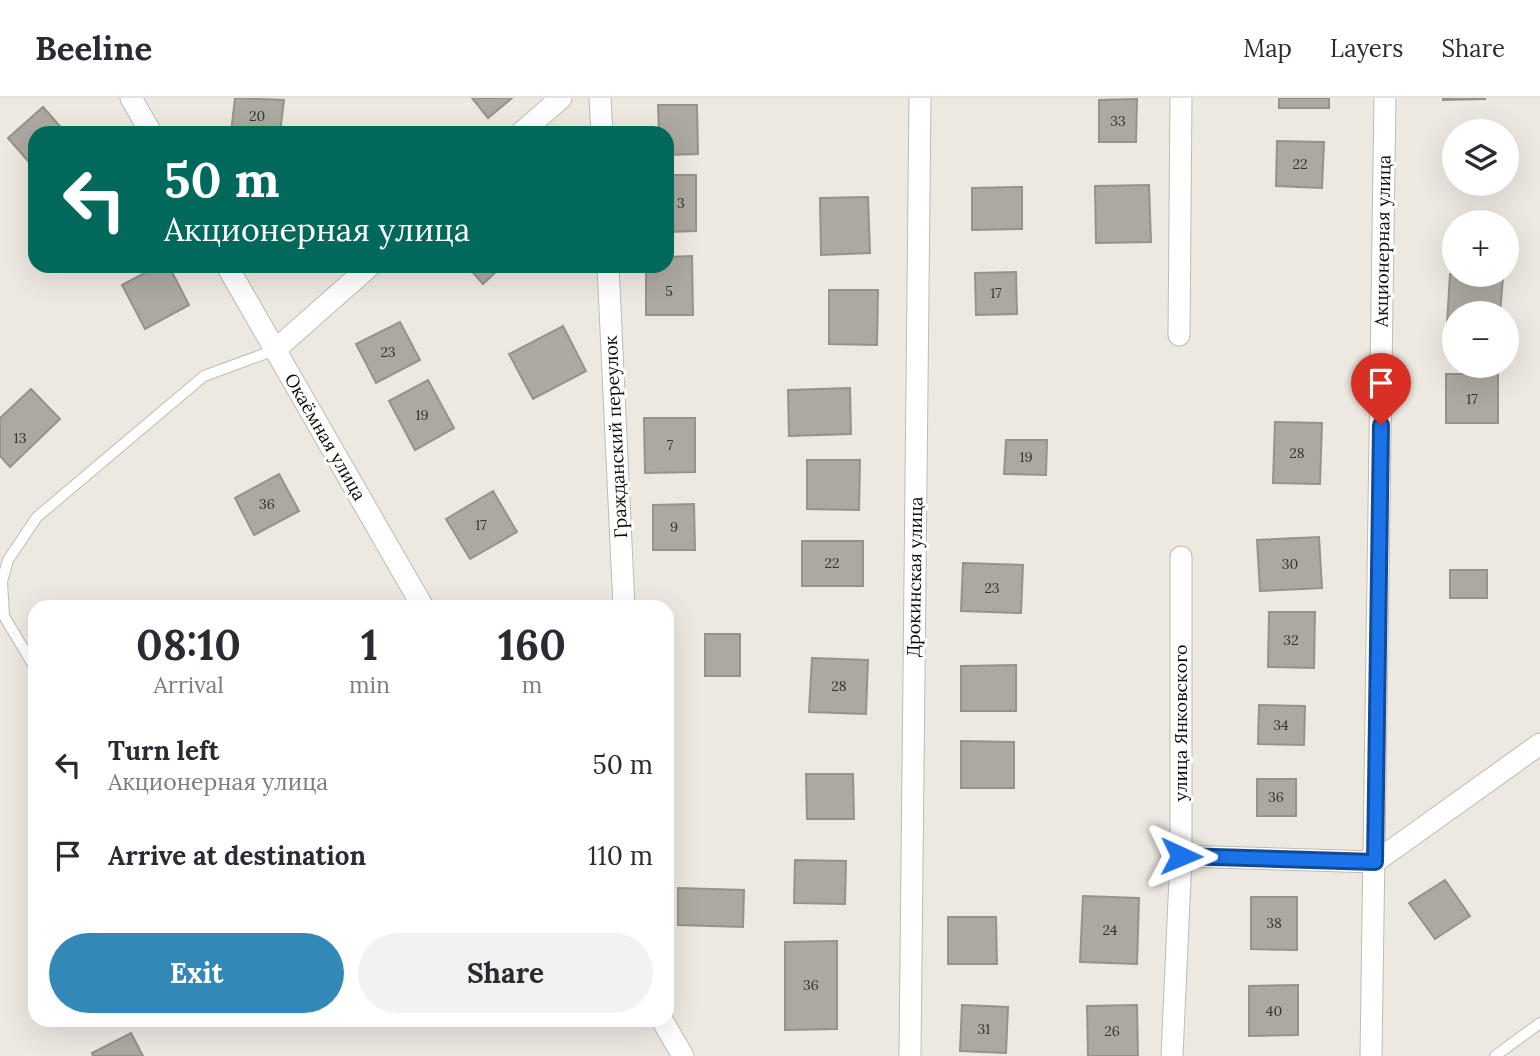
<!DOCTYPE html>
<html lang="en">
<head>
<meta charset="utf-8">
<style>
  body { margin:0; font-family:Lora,serif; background:#f2f2f3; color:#2b2b33; height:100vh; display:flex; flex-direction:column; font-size:26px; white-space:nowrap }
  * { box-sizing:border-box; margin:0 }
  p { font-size:23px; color:#7c7c81 }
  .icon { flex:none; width:38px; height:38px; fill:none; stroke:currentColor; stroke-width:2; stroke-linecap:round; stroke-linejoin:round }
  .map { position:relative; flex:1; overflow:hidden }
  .details { position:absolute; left:28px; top:502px; width:646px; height:427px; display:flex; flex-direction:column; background:#fff; border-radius:21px; box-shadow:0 7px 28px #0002 }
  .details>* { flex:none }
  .hud { position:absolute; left:28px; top:28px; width:646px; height:147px; border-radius:21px; box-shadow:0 7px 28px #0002; background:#00695c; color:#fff; overflow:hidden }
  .fabs { position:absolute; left:1442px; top:21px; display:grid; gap:14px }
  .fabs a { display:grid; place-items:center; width:77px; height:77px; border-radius:50%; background:#fff; box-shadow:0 7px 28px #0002; font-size:35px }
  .pin { position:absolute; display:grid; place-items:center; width:60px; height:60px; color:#fff; margin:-72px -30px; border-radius:50% 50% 50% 0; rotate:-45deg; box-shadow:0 0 7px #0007 }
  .pin .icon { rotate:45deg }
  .me { position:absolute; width:77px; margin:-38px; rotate:91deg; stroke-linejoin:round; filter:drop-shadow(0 0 5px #0008) }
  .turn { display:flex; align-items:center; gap:24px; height:147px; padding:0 21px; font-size:32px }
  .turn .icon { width:91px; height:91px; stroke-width:2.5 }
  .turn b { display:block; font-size:49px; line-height:60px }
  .eta { display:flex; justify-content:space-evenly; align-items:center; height:119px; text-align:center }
  .eta b { font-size:42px; font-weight:700; line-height:49px }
  .button { display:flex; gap:14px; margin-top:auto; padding:14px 21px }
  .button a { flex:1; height:80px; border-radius:42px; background:#3288b7; color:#fff; font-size:28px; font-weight:700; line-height:80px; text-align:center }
  .button a+a { background:#f2f2f3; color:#2b2b33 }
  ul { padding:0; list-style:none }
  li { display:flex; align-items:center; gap:21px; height:91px; padding:0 21px }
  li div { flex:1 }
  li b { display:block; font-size:26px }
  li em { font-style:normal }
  header { display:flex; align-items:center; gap:42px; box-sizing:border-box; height:98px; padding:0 35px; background:#fff; border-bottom:2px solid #e1e1e2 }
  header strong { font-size:33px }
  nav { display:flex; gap:38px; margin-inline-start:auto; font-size:24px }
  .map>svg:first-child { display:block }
</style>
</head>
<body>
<header>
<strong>Beeline</strong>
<nav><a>Map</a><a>Layers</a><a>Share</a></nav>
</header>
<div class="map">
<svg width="1540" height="958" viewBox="0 0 1540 958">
  <rect width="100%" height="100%" fill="#ede9e1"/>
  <path fill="#ada9a1" stroke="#96928a" stroke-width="2" d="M235,0L284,2L280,35H231Z
    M472,0H512L488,20Z
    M1279,0H1329V10H1279Z
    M1443,0H1485V1L1443,2Z
    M1137,1L1136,44H1099V2Z
    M658,7H697L698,56L667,57V35H659Z
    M43,9L66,35H35V71L8,40Z
    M1277,43L1324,44L1322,90L1276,88Z
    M667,77H696V133L667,134Z
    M1149,87L1151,144L1096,145L1095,88Z
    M1022,89V131L972,132V90Z
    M868,99L870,155L821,157L820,100Z
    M692,158L693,217H646V168H667V159Z
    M158,168H169L189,207L145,231L122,187Z
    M467,168H502L483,186Z
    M1016,174L1017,216L976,217L975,175Z
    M1450,176L1503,180L1500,215H1454V227L1447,226Z
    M829,192H878L877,247L829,246Z
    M400,224L420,262L376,285L356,246Z
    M563,228L586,273L533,301L509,256Z
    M1446,276H1498V325H1446Z
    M428,282L454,330L415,352L389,303Z
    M850,290L851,336L789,338L788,292Z
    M31,291L60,321L10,369L0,358V320Z
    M644,320H695V374L645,375Z
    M1275,324L1322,325L1320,386L1273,385Z
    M1006,342H1047L1046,377L1004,376Z
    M807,362H860L859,412L807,411Z
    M279,376L299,413L254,437L235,400Z
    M493,393L517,434L470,461L446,421Z
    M694,406L695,452H653V407Z
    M1319,439L1322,490L1260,493L1257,442Z
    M802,443H863V488H802Z
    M963,465L1023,467L1021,515L961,513Z
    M1450,472H1487V500H1450Z
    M1269,514H1315L1314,570L1268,569Z
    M705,536H740V578H705Z
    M812,560L868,562L866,616L809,614Z
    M1016,567V613H961V568Z
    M1259,607L1305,608L1304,647L1258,646Z
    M961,643L1014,644V690H961Z
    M806,676H853L854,721H807Z
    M1257,681H1296V718H1257Z
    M795,762L846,763L845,806L794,805Z
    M1445,782L1470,818L1435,841L1409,805Z
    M678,790L744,792L743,829L678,827Z
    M1083,798L1139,800L1137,866L1080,864Z
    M1251,799H1297V852L1251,851Z
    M948,819H996L997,866H948Z
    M837,843V931L785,932V844Z
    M1298,887V937L1249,938V888Z
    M962,907L1008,909L1006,955L960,953Z
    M1137,907L1138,958H1088L1087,908Z
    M131,935L143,958H93L92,955Z"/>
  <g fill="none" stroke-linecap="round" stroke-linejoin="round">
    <g stroke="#bfbbb3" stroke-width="12">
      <path id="service" d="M35,570L4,518L2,484L8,462L37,419L204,278L275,252
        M1495,958L1540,925"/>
    </g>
    <g stroke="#bfbbb3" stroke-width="23">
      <path id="minor" d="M131,0L151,35
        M600,0L602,35
        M521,35L561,0
        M227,168L423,509
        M608,168L624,509
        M1179,237L1181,0
        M275,252L370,168
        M1181,758L1375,764L1540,646
        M662,922L683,958
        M910,958L920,0
        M1172,958L1181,758V459
        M1371,958L1385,0"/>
    </g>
    <use href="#service" stroke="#fff" stroke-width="10"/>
    <use href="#minor" stroke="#fff" stroke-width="21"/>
  </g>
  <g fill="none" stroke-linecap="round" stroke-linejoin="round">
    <g stroke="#114b97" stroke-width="18">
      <path id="route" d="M1181,758L1375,764L1381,327"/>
    </g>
    <use href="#route" stroke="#1a73e8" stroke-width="12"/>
  </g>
  <g text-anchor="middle" stroke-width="6" stroke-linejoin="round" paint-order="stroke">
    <g font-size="14" fill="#35332f">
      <text x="257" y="23">20</text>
      <text x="1118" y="28">33</text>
      <text x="1300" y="71">22</text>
      <text x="681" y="110">3</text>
      <text x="669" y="198">5</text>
      <text x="996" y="200">17</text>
      <text x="388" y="259">23</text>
      <text x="1472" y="306">17</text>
      <text x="422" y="322">19</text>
      <text x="20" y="345">13</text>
      <text x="670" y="352">7</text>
      <text x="1297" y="360">28</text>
      <text x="1026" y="364">19</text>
      <text x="267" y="411">36</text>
      <text x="481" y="432">17</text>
      <text x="674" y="434">9</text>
      <text x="832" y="470">22</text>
      <text x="1290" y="471">30</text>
      <text x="992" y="495">23</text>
      <text x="1291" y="547">32</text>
      <text x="839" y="593">28</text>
      <text x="1281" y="632">34</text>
      <text x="1276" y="704">36</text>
      <text x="1274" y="830">38</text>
      <text x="1110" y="837">24</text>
      <text x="811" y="892">36</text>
      <text x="1274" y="918">40</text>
      <text x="984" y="936">31</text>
      <text x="1112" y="938">26</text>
    </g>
    <g font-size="18" fill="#0d0c09" stroke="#fff">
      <text transform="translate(1383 143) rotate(-89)" y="6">Акционерная улица</text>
      <text transform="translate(325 339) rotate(60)" y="6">Окаёмная улица</text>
      <text transform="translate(616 339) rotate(-93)" y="6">Гражданский переулок</text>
      <text transform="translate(915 479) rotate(-89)" y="6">Дрокинская улица</text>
      <text transform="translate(1181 625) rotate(-90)" y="6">улица Янковского</text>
    </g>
  </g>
</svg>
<div class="fabs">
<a><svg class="icon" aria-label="layers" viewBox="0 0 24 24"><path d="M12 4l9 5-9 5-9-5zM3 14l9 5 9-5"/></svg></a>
<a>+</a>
<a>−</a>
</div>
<div class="pin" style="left:1381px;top:327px;background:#d93025"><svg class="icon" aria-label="arrive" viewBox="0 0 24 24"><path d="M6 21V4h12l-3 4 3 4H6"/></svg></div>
<svg class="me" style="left:1181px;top:758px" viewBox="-20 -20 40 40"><path d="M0-17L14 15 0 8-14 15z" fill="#1a73e8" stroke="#fff" stroke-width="4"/></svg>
<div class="hud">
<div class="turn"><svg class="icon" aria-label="left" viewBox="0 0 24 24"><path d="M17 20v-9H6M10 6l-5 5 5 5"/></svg><div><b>50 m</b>Акционерная улица</div></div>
</div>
<section class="details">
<div class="eta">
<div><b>08:10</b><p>Arrival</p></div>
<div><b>1</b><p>min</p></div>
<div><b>160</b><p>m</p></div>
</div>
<ul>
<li><svg class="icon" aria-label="left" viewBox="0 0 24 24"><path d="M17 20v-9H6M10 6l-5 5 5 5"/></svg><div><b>Turn left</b><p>Акционерная улица</p></div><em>50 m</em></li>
<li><svg class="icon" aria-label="arrive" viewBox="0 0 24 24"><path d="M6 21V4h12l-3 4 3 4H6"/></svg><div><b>Arrive at destination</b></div><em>110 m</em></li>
</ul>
<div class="button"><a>Exit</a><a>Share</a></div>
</section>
</div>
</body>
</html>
